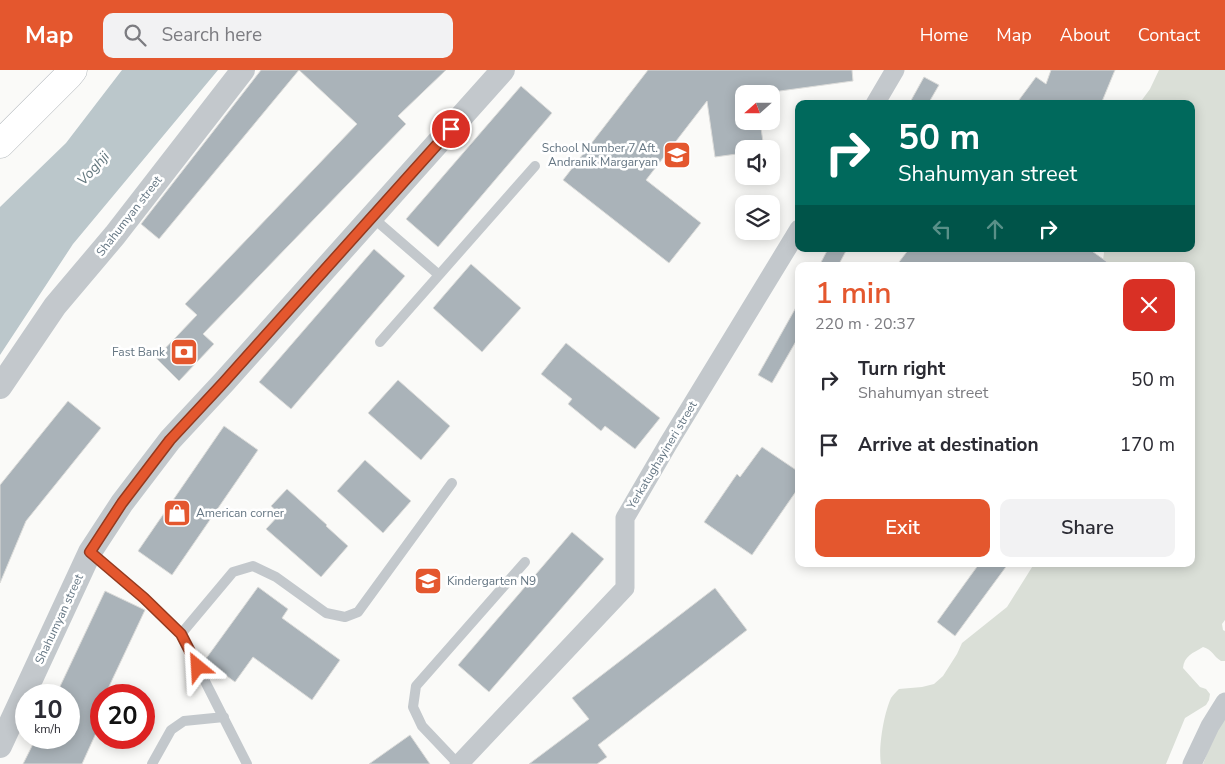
<!DOCTYPE html>
<html lang="en">
<head>
<meta charset="utf-8">
<style>
  body { margin:0; font-family:"Nunito Sans",sans-serif; background:#f2f2f3; color:#2b2b33; height:100vh; display:flex; flex-direction:column; font-size:19px; white-space:nowrap }
  * { box-sizing:border-box; margin:0 }
  p { font-size:16px; color:#7c7c81 }
  .icon { flex:none; width:28px; height:28px; fill:none; stroke:currentColor; stroke-width:2; stroke-linecap:round; stroke-linejoin:round }
  .map { position:relative; flex:1; overflow:hidden }
  .details { position:absolute; left:795px; top:192px; width:400px; height:305px; display:flex; flex-direction:column; background:#fff; border-radius:10px; box-shadow:0 2px 12px #0003 }
  .details>* { flex:none }
  .guide { position:absolute; left:795px; top:30px; width:400px; height:152px; border-radius:10px; box-shadow:0 2px 12px #0003; background:#00695c; color:#fff; overflow:hidden }
  .needle { width:32px; rotate:249deg }
  .controls { position:absolute; left:735px; top:15px; display:grid; gap:10px }
  .controls a { display:grid; place-items:center; width:45px; height:45px; border-radius:10px; background:#fff; box-shadow:0 2px 12px #0003; font-size:25px }
  .speed { position:absolute; left:15px; top:614px; display:flex; gap:10px; font-size:25px; font-weight:700; text-align:center }
  .speed>* { display:grid; place-content:center; width:65px; height:65px; border-radius:50%; background:#fff; box-shadow:0 2px 12px #0003; line-height:1 }
  .speed small { font-size:12px; font-weight:400 }
  .speed .limit { border:8px solid #d22; background:#fff; color:#111 }
  .pin { position:absolute; display:grid; place-items:center; width:42px; height:42px; color:#fff; margin:-21px; border:2px solid #fff; border-radius:50%; box-shadow:0 1px 5px #0007 }
  .me { position:absolute; width:55px; margin:-28px; rotate:333deg; stroke-linejoin:round; filter:drop-shadow(0 0 4px #0008) }
  .turn { display:flex; align-items:center; gap:18px; height:105px; padding:0 20px; font-size:22px }
  .turn .icon { width:65px; height:65px; stroke-width:2.5 }
  .turn b { display:block; font-size:35px; line-height:42px }
  .lanes { display:flex; align-items:center; height:48px; padding:0 20px; background:#0003; justify-content:center; gap:25px; direction:ltr }
  .lanes .off { opacity:.35 }
  .round { display:grid; place-items:center; flex:none; width:52px; height:52px; border-radius:10px; background:#f2f2f3 }
  .overview { display:flex; align-items:center; justify-content:space-between; height:85px; padding:0 20px }
  h1 { font-size:30px; font-weight:600; line-height:38px; color:#e4572e }
  .button { display:flex; gap:10px; margin-top:auto; padding:10px 20px }
  .button a { flex:1; height:58px; border-radius:10px; background:#e4572e; color:#fff; font-size:20px; font-weight:600; line-height:58px; text-align:center }
  .button a+a { background:#f2f2f3; color:#2b2b33 }
  ul { padding:0; list-style:none }
  li { display:flex; align-items:center; gap:15px; height:65px; padding:0 20px }
  li div { flex:1 }
  li b { display:block; font-size:19px }
  li em { font-style:normal }
  header { display:flex; align-items:center; gap:30px; box-sizing:border-box; height:70px; padding:0 25px; background:#e4572e; color:#fff }
  header strong { font-size:24px }
  nav { display:flex; gap:28px; margin-inline-start:auto; font-size:18px }
  .search { width:350px; height:45px; background:#f2f2f3; display:flex; align-items:center; gap:12px; box-sizing:border-box; padding:0 18px; border-radius:10px; color:#7c7c81; font-size:19px }
  .map>svg:first-child { display:block }
</style>
</head>
<body>
<header>
<strong>Map</strong>
<div class="search"><svg class="icon" aria-label="search" viewBox="0 0 24 24"><circle cx="10" cy="10" r="6"/><path d="M15 15l6 6"/></svg>Search here</div>
<nav><a>Home</a><a>Map</a><a>About</a><a>Contact</a></nav>
</header>
<div class="map">
<svg width="1225" height="694" viewBox="0 0 1225 694">
  <rect width="100%" height="100%" fill="#fafaf8"/>
  <path fill="#dadfd7" d="M1159,0H1225V550L1222,554L1223,560L1225,561V591H1221C1213,586 1213,580 1203,577C1193,583 1184,586 1183,598L1200,617L1206,619L1210,624L1209,630L1206,635L1185,648L1166,694H881C878,678 884,643 891,628C893,625 896,622 899,619L922,617L934,614L943,606L957,584L962,573L1007,537L1034,494H1191V196H1102L1104,183L1103,179H1191V34H1139L1150,19Z
    M1225,640V694H1203L1209,678Z"/>
  <path fill="#bbc7cb" d="M122,0H218L73,174L0,285V137L66,73Z"/>
  <path fill="#aab3b9" stroke="#dcdcda" d="M261,0H446L398,46L406,54L203,264L214,274L179,311L156,288L197,245L185,234L357,54L299,0L159,169L141,154Z
    M648,0H852L853,11L758,24H744V51H760L764,79H744V83L715,87L707,31L646,110L701,153L669,193L563,110Z
    M1051,0H1115L1101,34H1016L1036,7L1046,14Z
    M924,7L939,15L928,34H909Z
    M521,16L552,43L438,177L406,149Z
    M374,179L405,206L291,339L259,312Z
    M828,179H847L838,196H819Z
    M909,179H1089L1113,196H896Z
    M471,194L521,238L482,282L433,238Z
    M799,232V266L772,313L758,305Z
    M566,273L660,348L635,379L605,356L601,361L568,334L572,329L541,304Z
    M398,310L450,356L421,390L368,343Z
    M68,331L101,358L26,451L0,513V415Z
    M224,356L258,380L172,505L138,481Z
    M762,377L799,402V417L752,485L704,452L737,404L740,407Z
    M365,390L411,431L383,463L337,421Z
    M287,419L327,455L326,456L348,476L321,507L266,459L280,444L271,436Z
    M572,462L604,489L489,622L458,595Z
    M979,494H1008L955,566L937,552Z
    M258,517L288,539L282,548L340,590L312,630L253,587L235,612L205,590Z
    M715,518L747,560L598,675L607,687L597,694H529L589,649L572,628Z
    M105,521L145,540L105,625H101V652L82,694H23L36,668H69V625H56Z
    M410,665L430,694H369Z"/>
  <g fill="none" stroke-linecap="round" stroke-linejoin="round">
    <g stroke="#b4b9bd" stroke-width="29">
      <path id="trunk" d="M0,74L69,5L73,0"/>
    </g>
    <path stroke="#c3c8cc" stroke-width="10" d="M372,147L439,205
      M380,272L535,96
      M90,482L143,527L181,564L247,694
      M181,564L233,502L253,496L276,507L326,543L345,547L358,542L452,413
      M152,694L171,660L184,651L224,647
      M458,694L422,656L413,637L416,616L525,492"/>
    <path stroke="#c3c8cc" stroke-width="19" d="M875,34L895,0
      M459,694L625,518V448L668,374L799,159
      M1192,694L1210,656L1225,632"/>
    <path stroke="#c3c8cc" stroke-width="24" d="M0,317L55,236L115,165L243,0
      M0,676L90,482L122,433L170,370L224,312L503,0"/>
    <use href="#trunk" stroke="#fff" stroke-width="28"/>
  </g>
  <g fill="none" stroke-linecap="round" stroke-linejoin="round">
    <g stroke="#94391e" stroke-width="12">
      <path id="route" d="M198,597L181,564L144,528L90,482L122,433L170,370L224,312L451,59"/>
    </g>
    <use href="#route" stroke="#e4572e" stroke-width="9"/>
  </g>
  <defs>
    <g id="school-square" transform="scale(1.4375)"><rect x="-9" y="-9" width="18" height="18" rx="4" fill="#e4572e" stroke="#fff"/><path d="M0-5L7-2L0 1L-7-2ZM-4 1L0 2.5L4 1V4Q0 6-4 4Z" fill="#fff"/></g>
    <g id="bank-square" transform="scale(1.4375)"><rect x="-9" y="-9" width="18" height="18" rx="4" fill="#e4572e" stroke="#fff"/><path d="M-6-4H6V4H-6ZM0-2.3a2.3 2.3 0 1 0 0 4.6a2.3 2.3 0 1 0 0-4.6Z" fill="#fff"/></g>
    <g id="shop-square" transform="scale(1.4375)"><rect x="-9" y="-9" width="18" height="18" rx="4" fill="#e4572e" stroke="#fff"/><path d="M-5-2.5h2.3a2.7 3.5 0 0 1 5.4 0H5L5.5 6h-11ZM-1.5-2.5h3a1.5 2.3 0 0 0-3 0Z" fill="#fff"/></g>
  </defs>
  <g fill-rule="evenodd">
    <use href="#school-square" x="677" y="85"/>
    <use href="#bank-square" x="184" y="282"/>
    <use href="#shop-square" x="177" y="443"/>
    <use href="#school-square" x="428" y="511"/>
  </g>
  <g text-anchor="middle" stroke-width="5" stroke-linejoin="round" paint-order="stroke">
    <g font-size="12" fill="#657683" stroke="#fff" text-anchor="end">
      <text x="658" y="82">School Number 7 Aft.<tspan x="658" dy="14">Andranik Margaryan</tspan></text>
      <text x="165" y="286">Fast Bank</text>
      <text x="196" y="447" text-anchor="start">American corner</text>
      <text x="447" y="515" text-anchor="start">Kindergarten N9</text>
    </g>
    <g font-size="12" fill="#657683" stroke="#fff">
      <text transform="translate(129 146) rotate(-52)" y="4">Shahumyan street</text>
      <text transform="translate(662 385) rotate(-59)" y="4">Yerkatughayineri street</text>
      <text transform="translate(59 549) rotate(-65)" y="4">Shahumyan street</text>
    </g>
    <g font-size="14" font-style="italic" fill="#60757c" stroke="#fff">
      <text transform="translate(93 98) rotate(-48)" y="5">Voghji</text>
    </g>
  </g>
</svg>
<div class="controls">
<a><svg class="needle" viewBox="-14 -14 28 28"><path d="M0-13l5 13h-10z" fill="#e53935"/><path d="M0 13l5-13h-10z" fill="#7c7c81"/></svg></a>
<a><svg class="icon" aria-label="sound" viewBox="0 0 24 24"><path d="M4 9h4l5-4v14l-5-4H4zM17 9q2 3 0 6"/></svg></a>
<a><svg class="icon" aria-label="layers" viewBox="0 0 24 24"><path d="M12 4l9 5-9 5-9-5zM3 14l9 5 9-5"/></svg></a>
</div>
<div class="speed"><div>10<small>km/h</small></div><div class="limit">20</div></div>
<div class="pin" style="left:451px;top:59px;background:#d93025"><svg class="icon" aria-label="arrive" viewBox="0 0 24 24"><path d="M6 21V4h12l-3 4 3 4H6"/></svg></div>
<svg class="me" style="left:198px;top:597px" viewBox="-20 -20 40 40"><path d="M0-17L14 15 0 8-14 15z" fill="#e4572e" stroke="#fff" stroke-width="4"/></svg>
<div class="guide">
<div class="turn"><svg class="icon" aria-label="right" viewBox="0 0 24 24"><path d="M7 20v-9h11M14 6l5 5-5 5"/></svg><div><b>50 m</b>Shahumyan street</div></div>
<div class="lanes"><svg class="icon off" aria-label="left" viewBox="0 0 24 24"><path d="M17 20v-9H6M10 6l-5 5 5 5"/></svg><svg class="icon off" aria-label="ahead" viewBox="0 0 24 24"><path d="M12 20V5M6 11l6-6 6 6"/></svg><svg class="icon" aria-label="right" viewBox="0 0 24 24"><path d="M7 20v-9h11M14 6l5 5-5 5"/></svg></div>
</div>
<section class="details">
<div class="overview"><div><h1>1 min</h1><p>220 m · 20:37</p></div><a class="round" style="background:#d93025;color:#fff"><svg class="icon" aria-label="close" viewBox="0 0 24 24"><path d="M6 6l12 12M18 6L6 18"/></svg></a></div>
<ul>
<li><svg class="icon" aria-label="right" viewBox="0 0 24 24"><path d="M7 20v-9h11M14 6l5 5-5 5"/></svg><div><b>Turn right</b><p>Shahumyan street</p></div><em>50 m</em></li>
<li><svg class="icon" aria-label="arrive" viewBox="0 0 24 24"><path d="M6 21V4h12l-3 4 3 4H6"/></svg><div><b>Arrive at destination</b></div><em>170 m</em></li>
</ul>
<div class="button"><a>Exit</a><a>Share</a></div>
</section>
</div>
</body>
</html>
